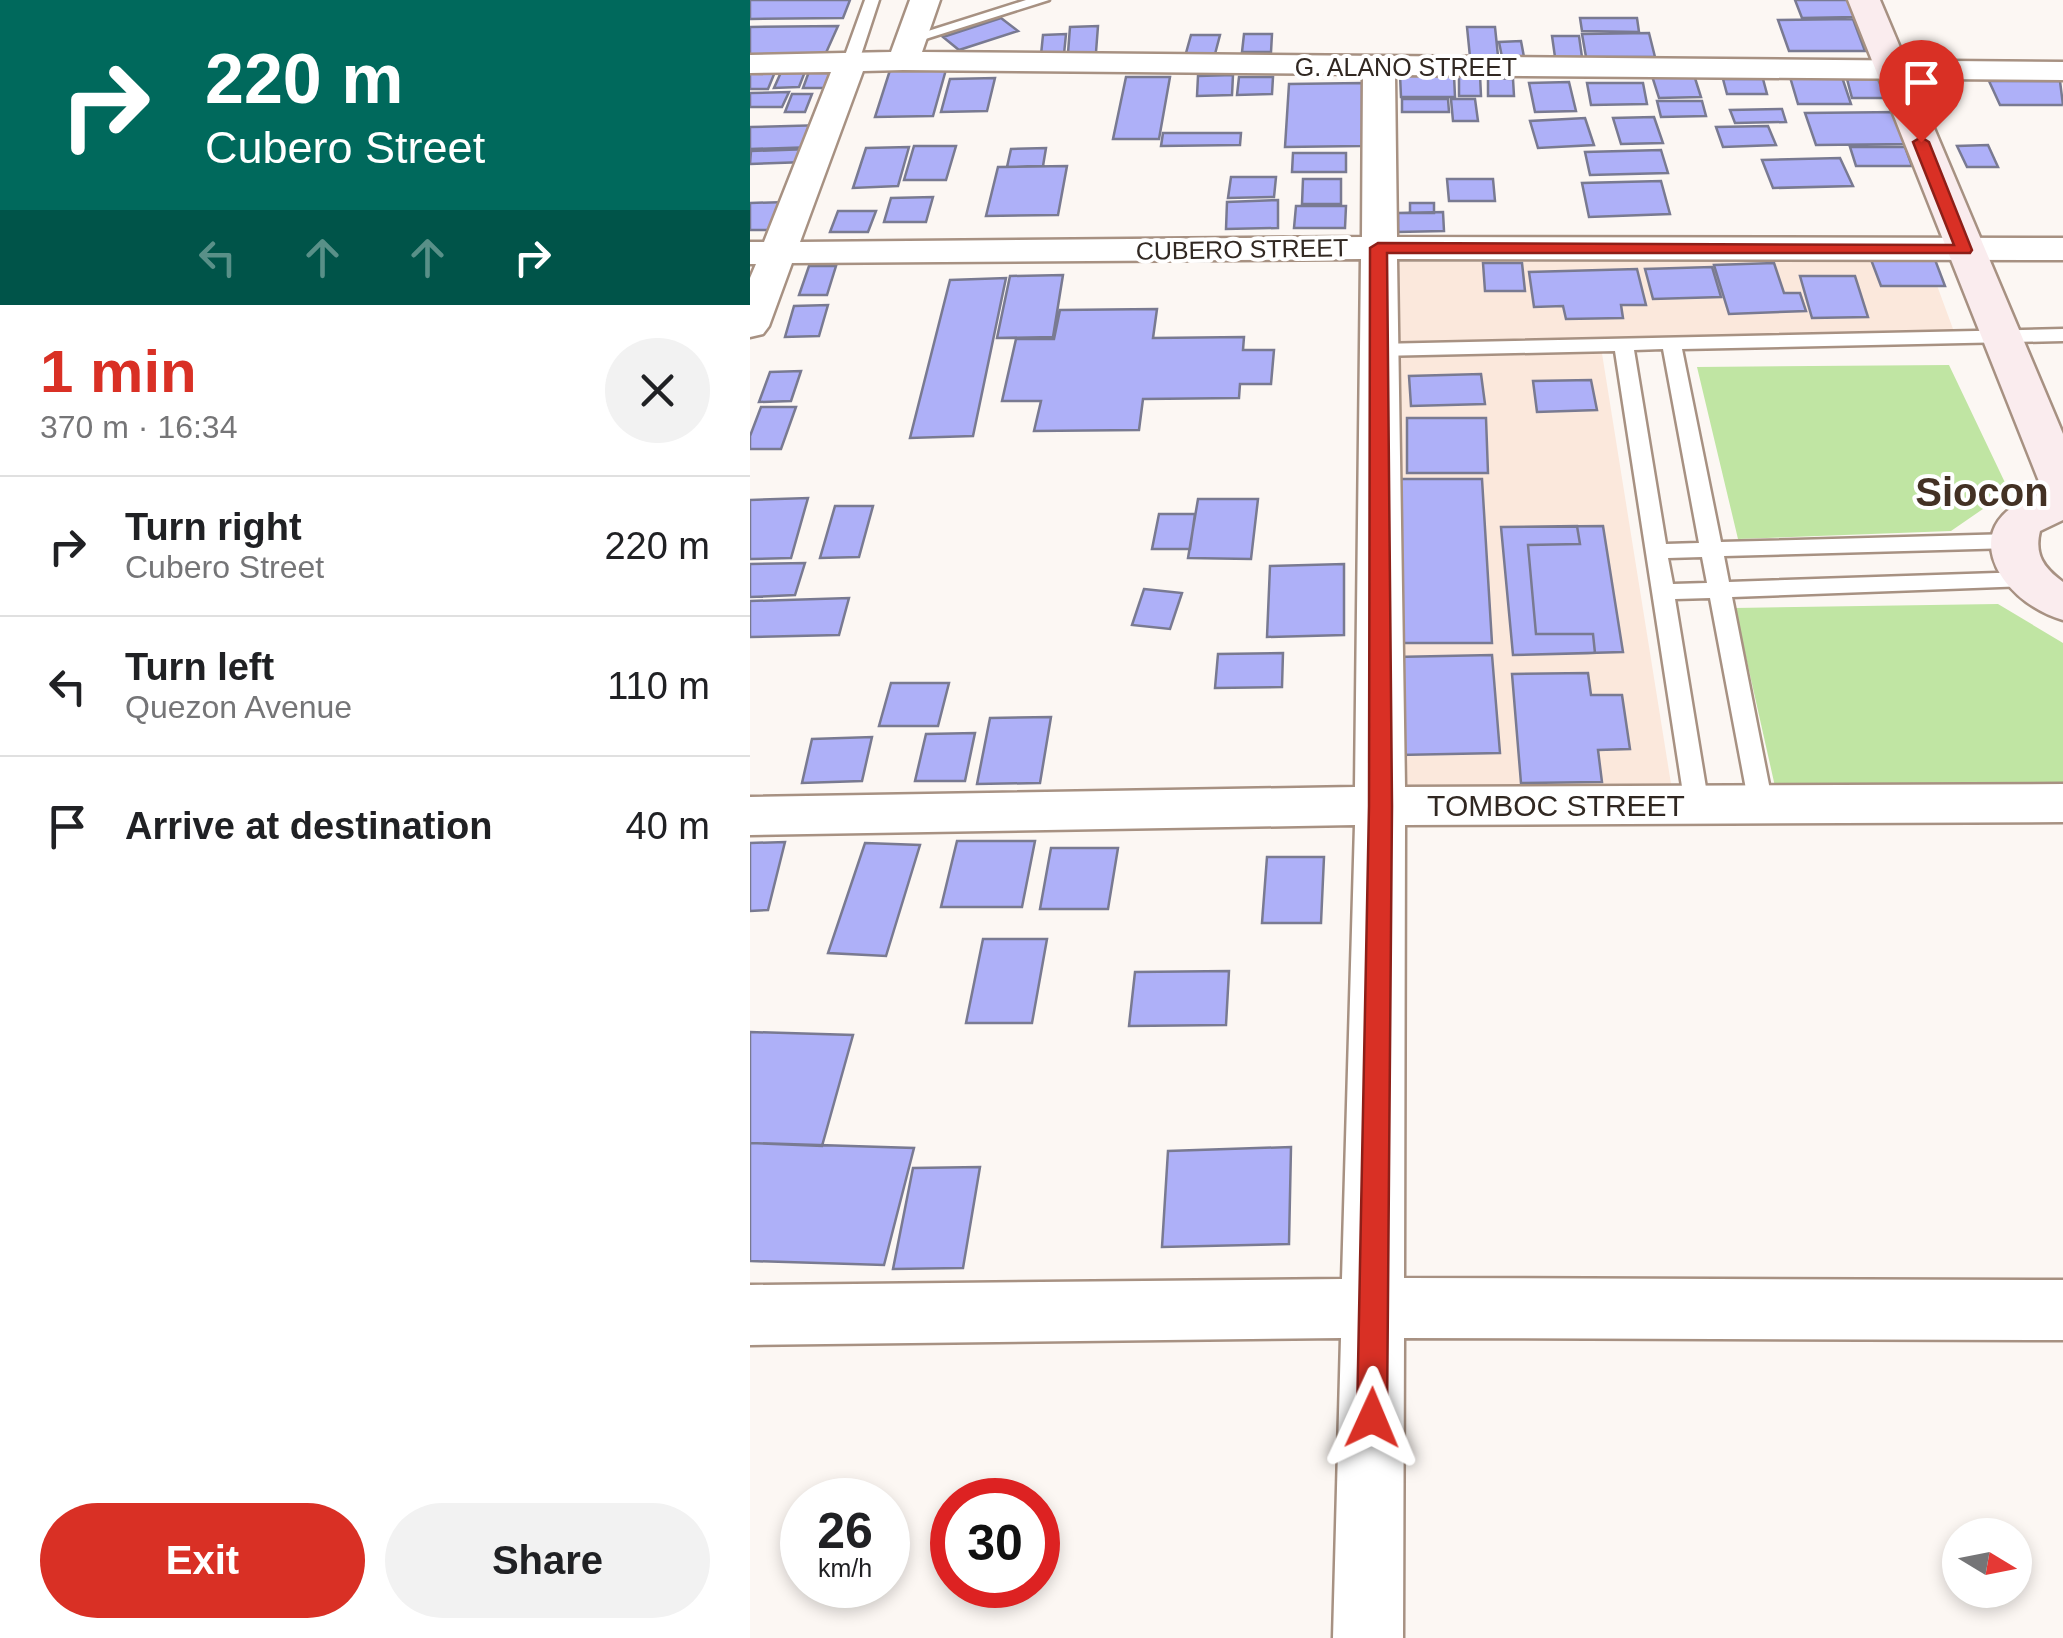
<!DOCTYPE html>
<html lang="en">
<head>
<meta charset="utf-8">
<style>
  body { margin:0; font-family:Arial,sans-serif; background:#f2f2f2; color:#202124; height:100vh; display:flex; flex-direction:column; font-size:38px; white-space:nowrap }
  * { box-sizing:border-box; margin:0 }
  p { font-size:32px; color:#757577 }
  .icon { flex:none; width:55px; height:55px; fill:none; stroke:currentColor; stroke-width:2; stroke-linecap:round; stroke-linejoin:round }
  .map { position:relative; flex:1; overflow:hidden }
  .side { display:flex; flex-direction:column; background:#fff; width:750px }
  .side>* { flex:none }
  .hud { background:#00695c; color:#fff; overflow:hidden }
  .needle { width:65px; rotate:100deg }
  .fabs { position:absolute; left:1192px; top:1518px; display:grid; gap:20px }
  .fabs a { display:grid; place-items:center; width:90px; height:90px; border-radius:50%; background:#fff; box-shadow:0 5px 15px #0003; font-size:50px }
  .speed { position:absolute; left:30px; top:1478px; display:flex; gap:20px; font-size:50px; font-weight:700; text-align:center }
  .speed>* { display:grid; place-content:center; width:130px; height:130px; border-radius:50%; background:#fff; box-shadow:0 5px 15px #0003; line-height:1 }
  .speed small { font-size:25px; font-weight:400 }
  .speed .limit { border:15px solid #d22; background:#fff; color:#111 }
  .pin { position:absolute; display:grid; place-items:center; width:85px; height:85px; color:#fff; margin:-102px -42px; border-radius:50% 50% 50% 0; rotate:-45deg; box-shadow:0 0 10px #0007 }
  .pin .icon { rotate:45deg }
  .me { position:absolute; width:110px; margin:-55px; rotate:1deg; stroke-linejoin:round; filter:drop-shadow(0 0 8px #0008) }
  .turn { display:flex; align-items:center; gap:35px; height:210px; padding:0 40px; font-size:45px }
  .turn .icon { width:130px; height:130px; stroke-width:2.5 }
  .turn b { display:block; font-size:70px; line-height:85px }
  .lanes { display:flex; align-items:center; height:95px; padding:0 40px; background:#0003; justify-content:center; gap:50px; direction:ltr }
  .lanes .off { opacity:.35 }
  .round { display:grid; place-items:center; flex:none; width:105px; height:105px; border-radius:52px; background:#f2f2f2 }
  .summary { display:flex; align-items:center; justify-content:space-between; height:170px; padding:0 40px }
  h1 { font-size:60px; font-weight:700; line-height:75px; color:#d93025 }
  .cta { display:flex; gap:20px; margin-top:auto; padding:20px 40px }
  .cta a { flex:1; height:115px; border-radius:60px; background:#d93025; color:#fff; font-size:40px; font-weight:700; line-height:115px; text-align:center }
  .cta a+a { background:#f2f2f2; color:#202124 }
  ul { padding:0; list-style:none }
  li { display:flex; align-items:center; gap:30px; height:140px; padding:0 40px; border-top:2px solid #e0e0e0 }
  li div { flex:1 }
  li b { display:block; font-size:38px }
  li em { font-style:normal }
  main { display:flex; flex:1; min-height:0 }
  .map>svg:first-child { display:block }
</style>
</head>
<body>
<main>
<section class="side">
<div class="hud">
<div class="turn"><svg class="icon" aria-label="right" viewBox="0 0 24 24"><path d="M7 20v-9h11M14 6l5 5-5 5"/></svg><div><b>220 m</b>Cubero Street</div></div>
<div class="lanes"><svg class="icon off" aria-label="left" viewBox="0 0 24 24"><path d="M17 20v-9H6M10 6l-5 5 5 5"/></svg><svg class="icon off" aria-label="ahead" viewBox="0 0 24 24"><path d="M12 20V5M6 11l6-6 6 6"/></svg><svg class="icon off" aria-label="ahead" viewBox="0 0 24 24"><path d="M12 20V5M6 11l6-6 6 6"/></svg><svg class="icon" aria-label="right" viewBox="0 0 24 24"><path d="M7 20v-9h11M14 6l5 5-5 5"/></svg></div>
</div>
<div class="summary"><div><h1>1 min</h1><p>370 m · 16:34</p></div><a class="round"><svg class="icon" aria-label="close" viewBox="0 0 24 24"><path d="M6 6l12 12M18 6L6 18"/></svg></a></div>
<ul>
<li><svg class="icon" aria-label="right" viewBox="0 0 24 24"><path d="M7 20v-9h11M14 6l5 5-5 5"/></svg><div><b>Turn right</b><p>Cubero Street</p></div><em>220 m</em></li>
<li><svg class="icon" aria-label="left" viewBox="0 0 24 24"><path d="M17 20v-9H6M10 6l-5 5 5 5"/></svg><div><b>Turn left</b><p>Quezon Avenue</p></div><em>110 m</em></li>
<li><svg class="icon" aria-label="arrive" viewBox="0 0 24 24"><path d="M6 21V4h12l-3 4 3 4H6"/></svg><div><b>Arrive at destination</b></div><em>40 m</em></li>
</ul>
<div class="cta"><a>Exit</a><a>Share</a></div>
</section>
<div class="map">
<svg width="1313" height="1638" viewBox="0 0 1313 1638">
  <rect width="100%" height="100%" fill="#fcf7f3"/>
  <path fill="#fbe8dc" d="M1178,261L1206,337L850,341L922,790L640,793L636,262Z"/>
  <path fill="#c0e5a3" d="M1199,365L1259,491L1201,531L988,539L947,367Z
    M1248,604L1313,643V782L1026,791L985,608Z"/>
  <path fill="#aeb0f8" stroke="#797a91" stroke-width="2.5" d="M0,0H100L93,18L0,19Z
    M1045,0H1099L1106,17L1052,18Z
    M251,18L268,31L209,50L193,37Z
    M830,18H887L889,32L832,31Z
    M1103,19L1115,51H1039L1028,20Z
    M88,26L75,55L0,56V27Z
    M348,26L346,52L318,53L320,27Z
    M717,27H745L748,56L720,57Z
    M899,33L905,57H836L832,34Z
    M316,34L314,54L291,55L293,35Z
    M494,34H522L521,52H492Z
    M441,35H470L465,54L436,53Z
    M802,36H829L832,57H805Z
    M771,41L774,57H752L749,42Z
    M96,65L88,88H53L61,66Z
    M197,66L183,116L125,117L141,67Z
    M27,67L18,89H0V68Z
    M56,69L49,87L24,88L32,70Z
    M483,75L482,95L447,96L448,76Z
    M650,75H704L705,97H651Z
    M709,75H730L731,96H709Z
    M944,75L951,97L909,98L902,76Z
    M376,77H420L409,139H363Z
    M489,77H523L522,94L487,95Z
    M1040,77H1092L1101,104H1048Z
    M245,78L237,111L191,112L200,79Z
    M738,78L763,79L764,96H738Z
    M973,79H1013L1017,94H977Z
    M1097,79H1133L1139,98H1102Z
    M1239,81H1310L1313,105H1250Z
    M819,82L826,111L785,112L779,83Z
    M612,83V146L535,147L539,84Z
    M837,83H893L897,104L841,105Z
    M39,92L32,107H0V93Z
    M42,94H62L55,112H35Z
    M652,99H698L699,112H652Z
    M701,99H725L728,121H703Z
    M907,101H952L956,116L911,117Z
    M1032,109L1036,122L985,123L980,110Z
    M1149,112L1162,144L1066,145L1055,113Z
    M904,117L913,143L871,144L863,118Z
    M835,118L844,145L788,148L780,121Z
    M75,125L67,147L0,149V127Z
    M1018,126L1026,145L973,147L966,127Z
    M413,133H491L490,145L411,146Z
    M1238,145L1248,167H1217L1207,146Z
    M164,146H206L196,180H154Z
    M159,147L148,186L103,188L116,148Z
    M1100,147H1155L1162,166H1106Z
    M296,148L293,166L257,167L261,149Z
    M60,149L56,162L0,164L1,151Z
    M911,150L918,173L840,175L835,152Z
    M543,153H596V172H542Z
    M1090,158L1103,186L1023,188L1012,160Z
    M317,166L308,215L236,216L248,167Z
    M481,177H526L524,197L478,198Z
    M553,179H591V204H552Z
    M697,179H743L745,201H699Z
    M911,181L920,214L839,217L832,183Z
    M183,197L176,222H134L141,198Z
    M528,200V228L476,229L477,202Z
    M36,202L26,230H0V203Z
    M660,203H684V213H660Z
    M546,206H596L595,228H544Z
    M88,211H126L118,232H80Z
    M693,212L694,231L648,232V213Z
    M1120,257H1184L1195,286H1131Z
    M733,263H772L775,291H735Z
    M1024,263L1034,293H1050L1056,311L979,314L964,265Z
    M59,266H86L77,295H49Z
    M962,267L971,297L903,299L895,269Z
    M887,269L896,305H871L873,318L816,319L813,306L784,307L779,272Z
    M313,275L303,337L247,338L260,276Z
    M1050,276H1105L1118,317L1062,318Z
    M256,278L223,436L160,438L200,280Z
    M78,305L69,336L35,337L44,306Z
    M407,309L403,338L494,337L493,350H524L521,384H490L489,398L393,399L389,430L284,431L291,401H252L266,339H304L310,310Z
    M51,371L41,401L9,402L20,372Z
    M731,374L735,404L661,406L659,376Z
    M841,380L847,410L787,412L783,381Z
    M11,407H46L31,449H0V436Z
    M657,418H736L738,473H657Z
    M648,479H732L742,643H649Z
    M58,498L41,558L0,559V500Z
    M448,499H508L501,559L438,558Z
    M85,506H123L109,557L70,558Z
    M409,514H445L440,549H402Z
    M827,526L830,544L778,545L786,634H843L845,653L763,655L751,527Z
    M853,526L873,652L763,655L751,527Z
    M55,563L45,595L0,597V564Z
    M594,564V635L517,637L520,566Z
    M394,589L432,593L420,629L382,625Z
    M99,598L89,635L0,637V601Z
    M533,653L532,687L465,688L468,654Z
    M742,655L750,753L648,755L645,657Z
    M838,673L841,695H872L880,749L848,750L852,782L771,783L762,674Z
    M141,683H199L188,726H129Z
    M301,717L290,783L227,784L240,718Z
    M225,733L215,781H165L176,734Z
    M122,737L112,781L52,783L62,739Z
    M207,841H285L272,907H191Z
    M35,842L18,910L0,911V843Z
    M115,843L170,845L136,956L78,953Z
    M301,848H368L358,909H290Z
    M517,857H574L571,923H512Z
    M233,939H297L282,1023H216Z
    M479,971L476,1025L379,1026L385,972Z
    M0,1032L103,1035L72,1146L0,1143Z
    M0,1143L164,1148L134,1265L0,1261Z
    M541,1147L539,1244L412,1247L418,1151Z
    M230,1167L213,1268L143,1269L163,1168Z"/>
  <g fill="none" stroke-linecap="round" stroke-linejoin="round">
    <g stroke="#a79182" stroke-width="5">
      <path id="lane" d="M115,0H129L109,61L96,64L93,61Z
        M276,0H299L166,42L153,39Z
        M1313,329V341L932,349L971,542L1262,534L1273,541L1262,548L974,556L979,582L1277,572L1288,579L1277,586L982,597L1023,805L1020,812H1002L999,805L960,598L925,599L959,806L956,813H938L935,806L865,351L627,356L617,350L627,344ZM913,349L949,543L916,544L884,350ZM952,557L957,583L923,584L918,558Z"/>
    </g>
    <g stroke="#a79182" stroke-width="5">
      <path id="street" d="M160,0H190L172,52L1313,62V80L645,75L647,237L1313,238V260L647,259L655,787L1313,784V822L655,825L654,1278L1313,1280V1340L654,1338L653,1638H583L591,1338L0,1345V1285L592,1279L605,825L0,835V797L605,787L611,259L42,263L19,326L13,334L0,337V278L6,264H0V242H14L81,72L0,73V55L141,52ZM153,70L613,74L612,237L50,242L113,71Z"/>
    </g>
    <g stroke="#a79182" stroke-width="5">
      <path id="secondary" d="M1098,0H1130L1313,434V520L1290,531C1284,555 1294,568 1313,582V620C1244,600 1202,517 1294,494Z"/>
    </g>
    <use href="#lane" fill="#fff" fill-rule="evenodd"/>
    <use href="#street" fill="#fff" fill-rule="evenodd"/>
    <use href="#secondary" fill="#faecee" fill-rule="evenodd"/>
  </g>
  <path fill="#d93025" stroke="#8d1f18" stroke-width="2.5" d="M1171,137L1179,142L1222,250L1220,253H637L642,806L637,1418L633,1429L622,1433L612,1429L607,1418L619,806L620,248L628,243L1204,245L1163,142Z"/>
  <g text-anchor="middle" stroke-width="8" stroke-linejoin="round" paint-order="stroke">
    <g font-size="25" fill="#312822" stroke="#fff">
      <text x="656" y="76">G. ALANO STREET</text>
      <text transform="translate(492 249) rotate(-1)" y="9">CUBERO STREET</text>
    </g>
    <g font-size="30" fill="#312822" stroke="#fff">
      <text x="806" y="816">TOMBOC STREET</text>
    </g>
    <g font-size="40" font-weight="bold" fill="#433124" stroke="#fff">
      <text x="1232" y="506">Siocon</text>
    </g>
  </g>
</svg>
<div class="fabs">
<a><svg class="needle" viewBox="-14 -14 28 28"><path d="M0-13l5 13h-10z" fill="#e53935"/><path d="M0 13l5-13h-10z" fill="#757577"/></svg></a>
</div>
<div class="speed"><div>26<small>km/h</small></div><div class="limit">30</div></div>
<div class="pin" style="left:1171px;top:142px;background:#d93025"><svg class="icon" aria-label="arrive" viewBox="0 0 24 24"><path d="M6 21V4h12l-3 4 3 4H6"/></svg></div>
<svg class="me" style="left:622px;top:1418px" viewBox="-20 -20 40 40"><path d="M0-17L14 15 0 8-14 15z" fill="#d93025" stroke="#fff" stroke-width="4"/></svg>
</div>
</main>
</body>
</html>
